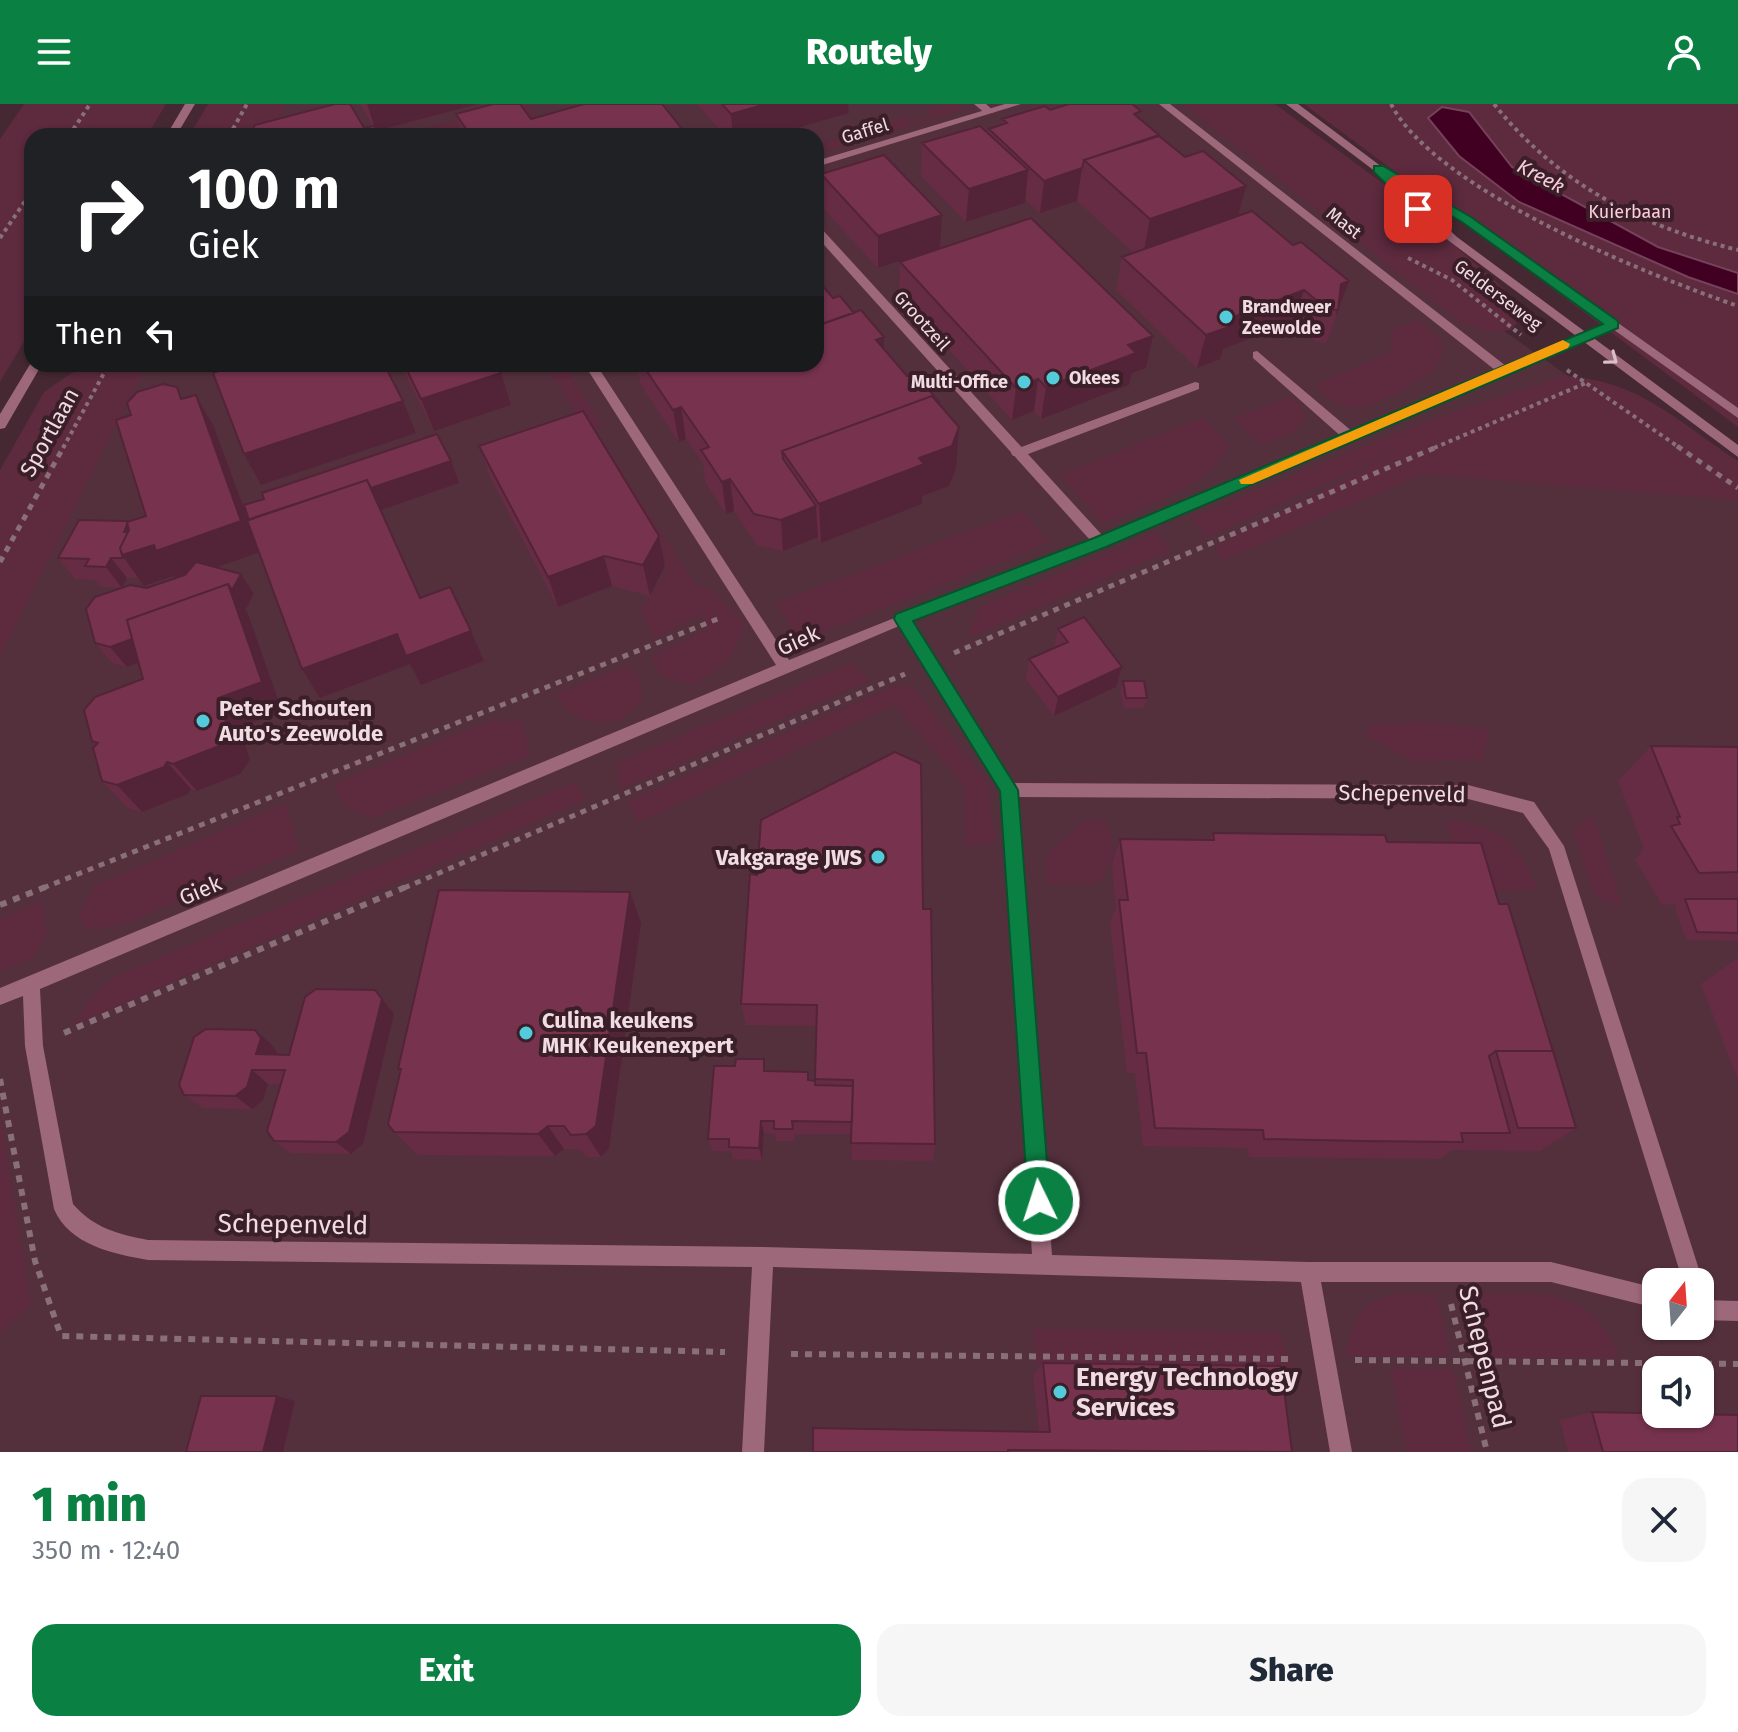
<!DOCTYPE html>
<html lang="en">
<head>
<meta charset="utf-8">
<style>
  body { margin:0; font-family:"Fira Sans",sans-serif; background:#f6f6f7; color:#1f2937; height:100vh; display:flex; flex-direction:column; font-size:30px; white-space:nowrap }
  * { box-sizing:border-box; margin:0 }
  p { font-size:26px; color:#747a83 }
  .icon { flex:none; width:44px; height:44px; fill:none; stroke:currentColor; stroke-width:2; stroke-linecap:round; stroke-linejoin:round }
  .map { position:relative; height:1348px; overflow:hidden }
  .side { display:flex; flex-direction:column; background:#fff; flex:1 }
  .side>* { flex:none }
  .top-card { position:absolute; left:24px; top:24px; width:800px; height:244px; border-radius:24px; box-shadow:0 2px 6px #0004; background:#202124; color:#fff; overflow:hidden }
  .needle { width:52px; rotate:17deg }
  .buttons { position:absolute; left:1642px; top:1164px; display:grid; gap:16px }
  .buttons a { display:grid; place-items:center; width:72px; height:72px; border-radius:16px; background:#fff; box-shadow:0 2px 6px #0004; font-size:40px }
  .pin { position:absolute; display:grid; place-items:center; width:68px; height:68px; color:#fff; margin:-34px; border-radius:16px; box-shadow:0 4px 12px #0006 }
  .me { position:absolute; width:88px; margin:-44px; rotate:356deg; stroke-linejoin:round; filter:drop-shadow(0 0 6px #0008) }
  .turn { display:flex; align-items:center; gap:28px; height:168px; padding:0 32px; font-size:36px }
  .turn .icon { width:104px; height:104px; stroke-width:2.5 }
  .turn b { display:block; font-size:56px; line-height:68px }
  .then { display:flex; align-items:center; height:76px; padding:0 32px; background:#0003; gap:16px; font-size:30px }
  .round { display:grid; place-items:center; flex:none; width:84px; height:84px; border-radius:24px; background:#f6f6f7 }
  .headline { display:flex; align-items:center; justify-content:space-between; height:136px; padding:0 32px }
  h1 { font-size:48px; font-weight:800; line-height:60px; color:#0b8043 }
  .button { display:flex; gap:16px; margin-top:auto; padding:16px 32px }
  .button a { flex:1; height:92px; border-radius:24px; background:#0b8043; color:#fff; font-size:32px; font-weight:800; line-height:92px; text-align:center }
  .button a+a { background:#f6f6f7; color:#1f2937 }
  header { display:flex; justify-content:space-between; align-items:center; height:104px; padding:0 32px; background:#0b8043; color:#fff; font-size:36px; font-weight:800 }
  .map>svg:first-child { display:block }
</style>
</head>
<body>
<header><svg class="icon" aria-label="menu" viewBox="0 0 24 24"><path d="M4 6h16M4 12h16M4 18h16"/></svg>Routely<svg class="icon" aria-label="person" viewBox="0 0 24 24"><circle cx="12" cy="8" r="4"/><path d="M4 21q1-7 8-7t8 7"/></svg></header>
<div class="map">
<svg width="1738" height="1348" viewBox="0 0 1738 1348">
  <rect width="100%" height="100%" fill="#452832"/>
  <path fill="#54303d" fill-rule="evenodd" d="M269,0H1206L1490,217L1738,392V1348H0V513L130,260H816V32H252ZM1656,1178H1700V1222H1656ZM1656,1266H1700V1310H1656Z"/>
  <path fill="#5d2a3e" d="M24,0H166L147,32H32V224L0,278V35Z
    M208,0H286L268,32H189Z
    M509,0H527L551,32L407,30Z
    M944,0H957L962,6L816,50V41L841,34L842,41L885,28L879,22L906,11L910,19L932,11L927,5Z
    M1182,0H1275L1384,80L1502,183L1515,198L1520,215L1511,226L1488,228L1461,218Z
    M1304,0H1738V323Z
    M1418,216L1436,231L1444,245C1442,250 1440,258 1436,263C1431,270 1418,276 1410,281C1379,301 1340,319 1317,280L1390,248L1394,225Z
    M99,260H147L0,552V366L44,288L70,270Z
    M545,260H563L603,322L586,325Z
    M1564,272C1640,276 1678,318 1738,357V396L1422,370L1224,456L1214,443L1397,347L1206,433L1191,414L1416,321Z
    M1289,293L1300,300L1305,315L1294,329L1260,341L1234,314Z
    M1204,313L1228,342C1213,382 1140,403 1103,420L1060,371Z
    M603,338L696,482L710,485L744,519C739,550 720,566 692,581L662,573L651,553L708,525L700,510L654,535L641,506L666,468L592,340Z
    M1021,407L1050,438L800,537L776,499Z
    M1157,428L1170,446L968,534L979,503Z
    M851,559L870,576L621,685L617,659Z
    M627,562L641,576L642,596L620,617C584,618 577,621 556,590Z
    M895,582H912L988,679L995,739L965,742L964,682L895,601L638,718L627,698Z
    M489,617H522L530,651L372,714L343,701L334,680Z
    M1426,618L1490,625L1483,655L1412,657L1367,632L1370,621Z
    M575,678L586,695L72,922L94,890L116,872Z
    M286,699L299,746L124,820L88,826L78,812L94,782Z
    M1593,711L1622,802L1598,794L1586,769L1574,726Z
    M1086,716L1108,718L1114,750L1100,779L1046,780L1047,750Z
    M1445,716C1502,724 1515,731 1538,786L1470,788Z
    M42,797L47,831L33,854L0,867V815Z
    M0,1010L31,1201L0,1230Z
    M1397,1189L1437,1191L1450,1252H1346C1351,1219 1361,1196 1397,1189Z
    M1466,1190C1533,1190 1593,1178 1619,1254H1479L1463,1193Z
    M1032,1225L1278,1228L1296,1269L1037,1261Z
    M1390,1264L1453,1266L1471,1348H1407Z"/>
  <path fill="#410021" stroke="#76425b" stroke-width="2" d="M1442,3L1469,8L1512,63L1658,143L1738,169V190L1688,173L1519,98L1459,52L1428,14Z"/>
  <g fill="none" stroke-linecap="round" stroke-linejoin="round">
    <path stroke="#896f78" stroke-width="4" stroke-dasharray="4 4" stroke-linecap="butt" d="M1391,0C1435,86 1648,171 1738,202
      M1494,0C1558,80 1640,122 1738,146
      M69,32L90,0
      M229,32L247,0
      M0,134L32,87
      M1408,154L1452,176L1521,231
      M1567,266L1680,344
      M63,344L109,260
      M1434,344L1586,279"/>
    <path stroke="#896f78" stroke-width="5" stroke-dasharray="6 6" stroke-linecap="butt" d="M1677,342L1738,384
      M0,458L64,342
      M954,549L1439,342
      M43,784L720,514
      M404,784L905,570"/>
    <path stroke="#896f78" stroke-width="6" stroke-dasharray="7 7" stroke-linecap="butt" d="M0,801L48,782
      M64,929L408,782
      M0,975L35,1157L61,1232L725,1248
      M1451,1200L1487,1348
      M791,1250L1293,1255
      M1355,1256L1738,1260"/>
    <path fill="#9d687a" fill-rule="evenodd" d="M974,0H986L995,8L986,10Z
      M1257,247L1354,329V335H1344L1253,254V248Z
      M1195,278L1199,279V285L1023,352H1013L1011,349L1013,346Z"/>
    <path fill="#9d687a" fill-rule="evenodd" d="M1005,0H1021L816,63V57Z
      M1159,0H1170L1506,262L1609,218L1613,217L1619,221L1105,442L911,517L1013,679L1468,681L1534,698L1564,742L1703,1178L1700,1185V1178H1683L1549,745L1523,709L1468,695L1018,693L1052,1151L1309,1158H1551L1656,1184V1204L1551,1178H1321L1352,1348H1330L1301,1178L773,1163L764,1348H742L752,1163L148,1156C114,1150 69,1141 54,1105L25,942L23,892L0,901V884L776,561L584,260H596L789,556L1090,436L816,132V122L820,123L1102,431L1495,266ZM899,522L1001,687L1032,1150L763,1143L148,1136C117,1130 94,1124 73,1100L43,942L40,885Z
      M1700,1196L1738,1197V1217L1700,1216Z"/>
    <path fill="#9d687a" fill-rule="evenodd" d="M185,0H195L176,32H166Z
      M1286,0H1298L1382,63L1470,114L1738,304V314L1462,118L1407,86L1457,133L1738,341V353L1449,137L1380,71Z
      M32,257V260H42L5,324L0,325V310Z"/>
  </g>
  <path fill="#662c43" fill-rule="evenodd" d="M360,0H478L378,27L364,24L373,22Z
    M697,0H848L849,9L769,32H725Z
    M1050,6L1139,14L1185,53L1246,82L1238,113L1293,141L1349,177L1326,239L1315,237L1293,218L1223,245L1220,255L1197,264L1116,186L1122,153L1134,149L1077,97L1040,109L1025,95V99L966,118L921,72L922,39L988,29L989,25L1001,21L1002,15Z
    M456,10L682,25L683,32H463Z
    M821,70L942,111L940,144L878,164L822,103Z
    M900,158L1153,232L1146,264L1132,269L1129,281L1041,315L1034,307L1012,316L899,190Z
    M819,167V178L833,194L884,244L907,272L939,298V301L959,323L956,364L949,382L922,392V400L821,439L817,433L783,447L757,441L734,407L726,410L705,378L703,359L686,335L679,338L641,281L636,260H816Z
    M400,260H495L511,301L434,327Z
    M196,291L214,323L248,416L459,379L381,406L421,494L471,527L484,557L421,581L410,560L320,594L259,448L216,463L241,470L254,490L245,506L248,510L282,607L240,623L250,656L240,670L197,687L191,685L188,690L142,708L128,704L102,677L96,642L92,637L143,575L139,559L127,563L112,559L95,539L121,484L101,483L95,476L75,475L58,454L130,417L146,412L184,295ZM174,472L175,474L147,484H122L127,474H139L144,482Z
    M479,342L665,462L650,492L612,482L558,503L490,373Z
    M1058,525L1116,583L1054,612L1026,575L1029,555L1054,544Z
    M1123,577L1147,594L1144,604H1124L1120,587Z
    M1651,642L1738,643V793L1733,795H1738V837L1686,836L1675,804L1678,800L1662,801L1635,755L1642,748V746L1644,744L1618,677Z
    M1213,729L1387,738L1499,800L1576,1024L1540,1047L1452,1046L1440,1055L1249,1053L1247,1044L1143,1042L1135,969H1127L1110,820L1116,803L1112,761L1120,735L1209,736Z
    M923,805L935,1040L933,1057L852,1056L851,1030H794L795,1037H776L775,1030L764,1029L762,1056L733,1055L731,1047H713L708,1035L767,967L815,977L817,922L746,921L741,900Z
    M641,819L609,1045L601,1053H587L579,1045H564L555,1052L418,1051L394,1028L400,968L398,965Z
    M1738,854V976L1701,880Z
    M375,886L394,910L363,1040L351,1050L291,1049L274,1037L281,980H268L263,996L252,1005L203,1004L184,991L271,940L277,948V951H289Z
    M1043,1259L1292,1348H813L1039,1327L1033,1270Z
    M1592,1308L1738,1348H1568L1560,1316Z"/>
  <path fill="#532437" d="M367,0H478L376,27Z
    M766,0H848L849,9L769,32H733L731,10Z
    M682,25L683,32H657Z
    M1082,64L1077,97L1040,109L1044,77Z
    M1028,66L1025,99L966,118L969,85Z
    M1246,82L1235,124L1142,156L1150,115Z
    M942,111L940,144L878,164V132Z
    M819,167L820,200L816,201V168Z
    M1349,177L1337,210H1336L1341,180Z
    M1304,186L1293,218L1223,245L1220,255L1197,264L1206,231L1223,217Z
    M1153,232L1146,264L1132,269L1129,281L1041,315L1046,283L1128,241Z
    M884,233L883,265L876,236Z
    M501,269L511,301L434,327L421,295Z
    M1038,275L1034,307L1012,316L1016,284Z
    M196,291L214,323L260,448L177,477L174,472L144,482L122,451L124,428L129,417L144,438Z
    M403,297L416,329L261,381L244,350Z
    M681,303L686,335L679,338L673,306Z
    M959,323L956,364L949,382L922,392V400L821,439L819,400L919,354Z
    M451,357L459,379L381,406L253,425Z
    M730,375L734,407L726,410L722,378Z
    M816,402L818,433L783,447L781,416Z
    M659,432L665,462L650,492L643,461Z
    M604,452L612,482L558,503L548,473Z
    M111,454L127,474L122,484L106,463Z
    M241,470L254,490L245,506L248,510L282,607L240,623L250,656L240,670L197,687L173,660L152,554L127,563L110,543L228,480Z
    M471,527L484,557L421,581L410,560L320,594L302,565L397,530Z
    M1122,563L1116,583L1054,612L1058,593Z
    M167,658L191,685L188,690L142,708L117,681Z
    M630,788L641,819L609,1045L601,1053L586,1030Z
    M375,886L394,910L363,1040L351,1050L336,1038Z
    M255,926L271,940L277,948L273,964L256,950Z
    M252,966L268,980L263,996L252,1005L235,992Z
    M761,1017L764,1029L762,1056L759,1044Z
    M548,1022L564,1045L555,1052L538,1030Z
    M277,1292L295,1297L283,1348H263Z"/>
  <path fill="#77334e" stroke="#532437" stroke-width="2" d="M335,0H350L364,24L374,22L381,32H249L255,21Z
    M493,0H520L531,15L584,0H662L682,25L657,32H471L456,10Z
    M722,0H766L731,10Z
    M1069,0H1132L1141,7L1134,10L1159,31L1084,56L1082,64L1044,77L989,25L1007,19L1002,15L1045,2L1050,6Z
    M980,22L1028,66L969,85L922,39Z
    M1159,32L1185,53L1203,47L1246,82L1150,115L1084,56Z
    M884,51L942,111L878,132L821,70Z
    M1252,107L1293,141L1301,138L1349,177L1341,180L1338,206L1327,205L1304,186L1223,217L1229,223L1206,231L1122,153Z
    M1031,114L1153,232L1128,241L1136,249L1046,283L1038,275L1016,284L900,158Z
    M819,178L833,194L840,192L854,209L816,222V179Z
    M861,206L884,233L876,236L907,272L915,269L939,298L938,299L932,292L782,347L783,355L816,402L781,416L754,410L730,375L722,378L701,346L709,343L681,303L673,306L642,260H816V222Z
    M240,260H384L403,297L244,350L213,269Z
    M404,260H495L501,269L421,295Z
    M163,280L177,283L181,295L196,291L241,417L156,447L154,441L122,451L120,444L129,426L127,418L146,412L116,316L131,311L127,299L137,288Z
    M932,292L959,323L952,342L919,354L924,360L819,400L782,347Z
    M583,307L659,432L643,461L604,452L548,473L479,342Z
    M437,330L451,357L371,384L367,376L249,416L244,401L264,395L262,389Z
    M367,376L420,494L450,483L471,527L406,552L397,530L302,565L247,416Z
    M79,416L129,417L127,418V421L124,428H128L120,444L123,454H111L106,463L85,462L89,455L58,454Z
    M196,458L241,470L232,486L228,480L127,516L132,535L110,543L95,539L86,505L95,493L130,481L147,484L185,471Z
    M228,480L262,578L218,594L229,628L219,642L173,660L167,658L164,663L117,681L102,677L93,644L98,639L92,637L84,606L95,593L143,575L127,516Z
    M1084,513L1122,563L1058,593L1029,555L1068,538L1058,525Z
    M1123,577H1144L1147,594H1126Z
    M1651,642L1738,643V768L1699,769L1671,722L1680,720L1677,713H1680Z
    M895,648L921,660L923,805H931L935,1040L851,1039L853,976L815,975L817,901L741,900L750,770L757,771L761,716Z
    M1213,729L1385,731L1387,738L1481,739L1499,800H1508L1555,954L1553,947H1496L1489,952L1510,1029H1461L1463,1038L1363,1037L1264,1035L1263,1026L1155,1024L1146,949H1137L1119,796H1128L1120,735L1214,736Z
    M439,786L630,788L596,1022L586,1030L571,1031L564,1022H548L538,1030L394,1028L388,1020L401,965H398Z
    M1685,795H1738V829L1697,828Z
    M316,885L375,886L382,895L349,1028L336,1038L274,1037L267,1027L285,966H252L247,983L235,992L184,991L179,981L194,933L206,925L255,926L261,934L256,950L289,951L305,893Z
    M1496,947H1553L1576,1024H1518Z
    M736,955H764V967L808,968V976L815,977V981L853,982L852,1018L792,1017L793,1025H774V1017H761L759,1044L729,1043V1035H708L714,962H735Z
    M1043,1259L1281,1262L1292,1348L1008,1346V1348H813V1324L1050,1328Z
    M201,1292H277L263,1348H186Z
    M1592,1308L1738,1311V1348H1603Z"/>
  <defs><path id="oneway-chevron" d="M-2-3.5L2.5 0L-2 3.5" fill="none" stroke-width="1.6" stroke-linecap="round" stroke-linejoin="round" transform="scale(2)"/></defs>
  <use stroke="#dbbfc8" href="#oneway-chevron" transform="translate(1612 255) rotate(37)"/>
  <path fill="#0b8043" stroke="#07532c" stroke-width="2" d="M1374,62H1383L1471,113L1618,217V224L1106,443L913,517L1018,686L1050,1097L1047,1105L1039,1108L1031,1105L1028,1097L1000,687L894,515L896,510L1094,434L1603,220L1462,118L1407,86L1425,105L1414,108L1374,68Z"/>
  <path fill="#f59e0b" d="M1563,236L1570,240L1568,244L1252,380H1241L1239,376Z"/>
  <g fill="#53cbda" stroke="#3a1e28" stroke-width="3">
    <circle cx="1226" cy="213" r="8"/>
    <circle cx="1053" cy="274" r="8"/>
    <circle cx="1024" cy="278" r="8"/>
    <circle cx="203" cy="617" r="8"/>
    <circle cx="878" cy="753" r="8"/>
    <circle cx="526" cy="929" r="8"/>
    <circle cx="1060" cy="1288" r="8"/>
  </g>
  <g text-anchor="middle" stroke-width="8" stroke-linejoin="round" paint-order="stroke">
    <g font-size="18" fill="#f0dce2" stroke="#3a1e28">
      <text transform="translate(865 27) rotate(-17)" y="6">Gaffel</text>
      <text transform="translate(1344 119) rotate(38)" y="6">Mast</text>
      <text transform="translate(1498 191) rotate(37)" y="6">Gelderseweg</text>
      <text transform="translate(922 217) rotate(48)" y="6">Grootzeil</text>
    </g>
    <g font-size="18" fill="#facedc" stroke="#3a1e28">
      <text x="1630" y="114">Kuierbaan</text>
    </g>
    <g font-size="18" font-weight="bold" fill="#f0dce2" stroke="#3a1e28" text-anchor="start">
      <text x="1242" y="209">Brandweer<tspan x="1242" dy="21">Zeewolde</tspan></text>
      <text x="1069" y="280">Okees</text>
      <text x="1008" y="284" text-anchor="end">Multi-Office</text>
    </g>
    <g font-size="20" font-style="italic" fill="#f7ccda" stroke="#3a1e28">
      <text transform="translate(1541 72) rotate(28)" y="7">Kreek</text>
    </g>
    <g font-size="22" fill="#f0dce2" stroke="#3a1e28">
      <text transform="translate(49 328) rotate(-61)" y="8">Sportlaan</text>
      <text transform="translate(798 536) rotate(-24)" y="8">Giek</text>
      <text transform="translate(1402 689) rotate(1)" y="8">Schepenveld</text>
      <text transform="translate(200 786) rotate(-23)" y="8">Giek</text>
    </g>
    <g font-size="22" font-weight="bold" fill="#f0dce2" stroke="#3a1e28" text-anchor="start">
      <text x="219" y="612">Peter Schouten<tspan x="219" dy="25">Auto's Zeewolde</tspan></text>
      <text x="862" y="761" text-anchor="end">Vakgarage JWS</text>
      <text x="542" y="924">Culina keukens<tspan x="542" dy="25">MHK Keukenexpert</tspan></text>
    </g>
    <g font-size="26" fill="#f0dce2" stroke="#3a1e28">
      <text transform="translate(293 1120) rotate(1)" y="9">Schepenveld</text>
      <text transform="translate(1485 1253) rotate(76)" y="9">Schepenpad</text>
    </g>
    <g font-size="26" font-weight="bold" fill="#f0dce2" stroke="#3a1e28" text-anchor="start">
      <text x="1076" y="1282">Energy Technology<tspan x="1076" dy="30">Services</tspan></text>
    </g>
  </g>
</svg>
<div class="buttons">
<a><svg class="needle" viewBox="-14 -14 28 28"><path d="M0-13l5 13h-10z" fill="#e53935"/><path d="M0 13l5-13h-10z" fill="#747a83"/></svg></a>
<a><svg class="icon" aria-label="sound" viewBox="0 0 24 24"><path d="M4 9h4l5-4v14l-5-4H4zM17 9q2 3 0 6"/></svg></a>
</div>
<div class="pin" style="left:1418px;top:105px;background:#d93025"><svg class="icon" aria-label="arrive" viewBox="0 0 24 24"><path d="M6 21V4h12l-3 4 3 4H6"/></svg></div>
<svg class="me" style="left:1039px;top:1097px" viewBox="-20 -20 40 40"><circle r="17" fill="#0b8043" stroke="#fff" stroke-width="3"/><path d="M0-11L8 9 0 5-8 9z" fill="#fff"/></svg>
<div class="top-card">
<div class="turn"><svg class="icon" aria-label="right" viewBox="0 0 24 24"><path d="M7 20v-9h11M14 6l5 5-5 5"/></svg><div><b>100 m</b>Giek</div></div>
<div class="then">Then<svg class="icon" aria-label="left" viewBox="0 0 24 24"><path d="M17 20v-9H6M10 6l-5 5 5 5"/></svg></div>
</div>
</div>
<section class="side">
<div class="headline"><div><h1>1 min</h1><p>350 m · 12:40</p></div><a class="round"><svg class="icon" aria-label="close" viewBox="0 0 24 24"><path d="M6 6l12 12M18 6L6 18"/></svg></a></div>
<div class="button"><a>Exit</a><a>Share</a></div>
</section>
</body>
</html>
